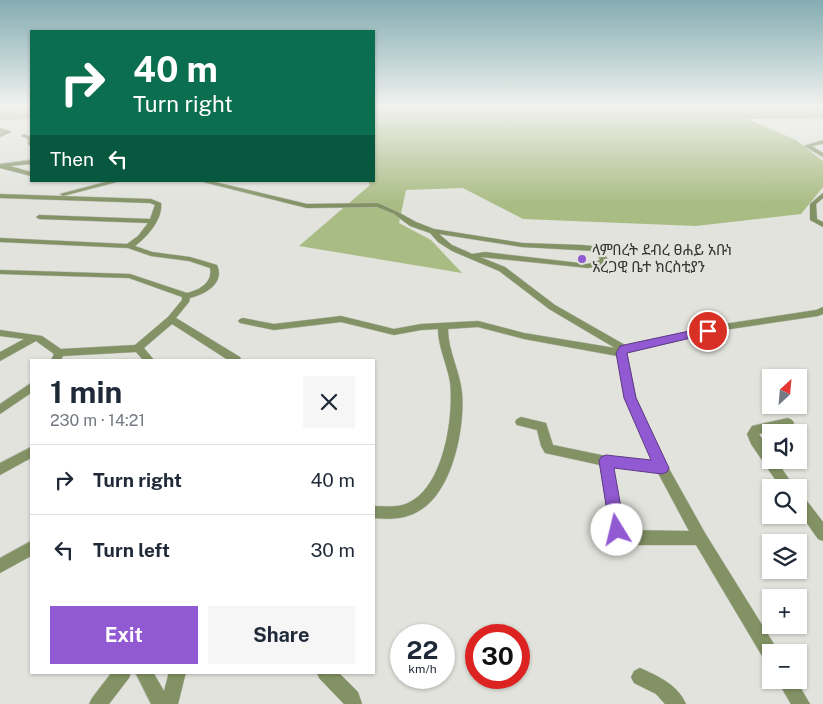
<!DOCTYPE html>
<html lang="en">
<head>
<meta charset="utf-8">
<style>
  body { margin:0; font-family:"Public Sans","Noto Sans Ethiopic",sans-serif; background:#f6f6f7; color:#1f2937; height:100vh; display:flex; flex-direction:column; font-size:19px; white-space:nowrap }
  * { box-sizing:border-box; margin:0 }
  p { font-size:16px; color:#747a83 }
  .icon { flex:none; width:28px; height:28px; fill:none; stroke:currentColor; stroke-width:2; stroke-linecap:round; stroke-linejoin:round }
  .map { position:relative; flex:1; overflow:hidden }
  .details { position:absolute; left:30px; top:359px; width:345px; height:315px; display:flex; flex-direction:column; background:#fff; border-radius:0px; box-shadow:0 1px 4px #0004 }
  .details>* { flex:none }
  .top-card { position:absolute; left:30px; top:30px; width:345px; height:152px; border-radius:0px; box-shadow:0 1px 4px #0004; background:#0b6e4f; color:#fff; overflow:hidden }
  .needle { width:32px; rotate:26deg }
  .buttons { position:absolute; left:762px; top:369px; display:grid; gap:10px }
  .buttons a { display:grid; place-items:center; width:45px; height:45px; border-radius:0px; background:#fff; box-shadow:0 1px 4px #0004; font-size:25px }
  .speed { position:absolute; left:390px; top:624px; display:flex; gap:10px; font-size:25px; font-weight:700; text-align:center }
  .speed>* { display:grid; place-content:center; width:65px; height:65px; border-radius:50%; background:#fff; box-shadow:0 1px 4px #0004; line-height:1 }
  .speed small { font-size:12px; font-weight:400 }
  .speed .limit { border:8px solid #d22; background:#fff; color:#111 }
  .pin { position:absolute; display:grid; place-items:center; width:42px; height:42px; color:#fff; margin:-21px; border:2px solid #fff; border-radius:50%; box-shadow:0 1px 5px #0007 }
  .me { position:absolute; width:55px; margin:-28px; rotate:351deg; stroke-linejoin:round; filter:drop-shadow(0 0 4px #0008) }
  .turn { display:flex; align-items:center; gap:18px; height:105px; padding:0 20px; font-size:22px }
  .turn .icon { width:65px; height:65px; stroke-width:2.5 }
  .turn b { display:block; font-size:35px; line-height:42px }
  .then { display:flex; align-items:center; height:48px; padding:0 20px; background:#0003; gap:10px; font-size:19px }
  .round { display:grid; place-items:center; flex:none; width:52px; height:52px; border-radius:0px; background:#f6f6f7 }
  .overview { display:flex; align-items:center; justify-content:space-between; height:85px; padding:0 20px }
  h1 { font-size:30px; font-weight:700; line-height:38px }
  .primary-button { display:flex; gap:10px; margin-top:auto; padding:10px 20px }
  .primary-button a { flex:1; height:58px; border-radius:0px; background:#925ad2; color:#fff; font-size:20px; font-weight:700; line-height:58px; text-align:center }
  .primary-button a+a { background:#f6f6f7; color:#1f2937 }
  ul { padding:0; list-style:none }
  li { display:flex; align-items:center; gap:15px; height:70px; padding:0 20px; border-top:1px solid #e0e1e3 }
  li div { flex:1 }
  li b { display:block; font-size:19px }
  li em { font-style:normal }
  .map>svg:first-child { display:block }
</style>
</head>
<body>
<div class="map">
<svg width="823" height="704" viewBox="0 0 823 704">
  <rect width="100%" height="100%" fill="#e1e3dc"/>
  <path fill="#a9bc84" d="M0,106H31V119L0,120Z
    M374,106H512L522,108L546,106H823V118L747,119L796,140L823,161V187L801,214L696,226L523,219L463,188L406,190L399,223L431,240L462,273L299,246L370,185L368,181H374Z"/>
  <g fill="none" stroke-linecap="round" stroke-linejoin="round">
    <g stroke="#bfc0ba" stroke-width="1">
      <path id="minor" d="M0,128L10,131L11,132L0,137V133L3,132H0Z
        M24,134L31,137V146L28,144V139L21,136Z
        M823,140V144L812,146L823,153V157L804,146Z
        M31,160V164L10,166L31,172V176L0,168V164Z
        M109,181H121L63,196L60,194Z
        M199,181H211L307,204L378,203L398,212L416,222L434,229L522,243L582,245L601,247L608,260L605,265L588,268L480,257L505,267L555,305L625,345L724,324L816,310L823,307V314L818,316L724,330L627,353L636,397L667,465L705,533L777,649L778,652H771V663L765,661L696,545H629L616,541L610,531L600,465L545,453L541,446L537,430L517,425L515,422L517,419L521,417L546,423L553,445L606,456L653,461L624,397L617,356L524,339L478,327L448,329C448,351 460,371 462,393C465,427 453,489 422,509C408,519 390,520 374,518V506C385,506 397,508 408,503C444,487 454,416 450,382C447,364 438,347 438,329L421,330L394,335L341,322L274,330L240,323L238,321L240,319L243,318L274,324L341,316L394,329L421,324L478,321L524,333L615,348L549,309L499,271L452,251L438,242L430,233L410,226L394,214L377,207L307,208ZM439,234L522,247L595,251L600,260L588,264L485,252L472,254L468,252L452,245ZM613,467L658,473L689,531L625,530Z
        M823,193V198L816,204L817,219L823,222V227L810,220V204Z
        M0,194L151,199L161,203C163,219 148,236 135,246L152,252L190,257L217,265C225,283 206,294 190,298L189,302L176,318L240,357L241,360H228L172,324L144,348L154,360H143L136,352L63,356L61,360H51L54,354L36,341L0,361V352L24,339L0,336V330L42,336L61,349L135,345L168,317L182,300V297L129,278L0,274V270L130,274L187,293C199,290 213,283 210,268L189,261L151,256L128,248L0,242V238L127,244L138,236L148,223L39,219L36,217L39,215L150,219L155,205L150,203L0,198Z
        M31,383V393L0,414V404Z
        M788,418L792,420L794,423L792,426L759,434L771,453V460H776L795,488H781L751,444L747,434L752,426Z
        M31,447V458L0,475V463Z
        M799,495L804,497L823,522V541L818,539L799,512Z
        M31,541V556L0,573V558Z
        M640,668C658,676 678,685 686,704H665L656,694L634,683L631,677L634,671Z
        M112,672H131L129,678L109,704H89L92,698Z
        M135,672H153L164,691L169,672H186L178,704H151Z
        M317,672H338L358,692L362,704H344L319,678Z
        M777,680H796L810,704H791Z"/>
    </g>
    <use href="#minor" fill="#839264" fill-rule="evenodd"/>
  </g>
  <linearGradient id="sky" x2="0" y2="1"><stop stop-color="#83acb2"/><stop offset="0.52" stop-color="#f2f2ef"/><stop offset="1" stop-color="#f2f2ef" stop-opacity="0"/></linearGradient>
  <rect width="823" height="204" fill="url(#sky)"/>
  <path fill="#925ad2" stroke="#5f3a88" d="M708,327L713,331L712,333L627,353L636,398L669,468L667,472L662,474L614,468L625,530L622,536L617,538L611,536L599,461L601,457L606,455L651,460L624,398L616,353L620,346L624,345Z"/>
  <circle fill="#925ad2" stroke="#e1e3dc" stroke-width="2" cx="582" cy="259" r="5"/>
  <g text-anchor="middle" stroke-width="4.5" stroke-linejoin="round" paint-order="stroke">
    <g font-size="15" fill="#353633" stroke="#e1e3dc" text-anchor="start">
      <text x="592" y="255">ላምበረት ደብረ ፀሐይ አቡነ<tspan x="592" dy="17">አረጋዊ ቤተ ክርስቲያን</tspan></text>
    </g>
  </g>
</svg>
<div class="buttons">
<a><svg class="needle" viewBox="-14 -14 28 28"><path d="M0-13l5 13h-10z" fill="#e53935"/><path d="M0 13l5-13h-10z" fill="#747a83"/></svg></a>
<a><svg class="icon" aria-label="sound" viewBox="0 0 24 24"><path d="M4 9h4l5-4v14l-5-4H4zM17 9q2 3 0 6"/></svg></a>
<a><svg class="icon" aria-label="search" viewBox="0 0 24 24"><circle cx="10" cy="10" r="6"/><path d="M15 15l6 6"/></svg></a>
<a><svg class="icon" aria-label="layers" viewBox="0 0 24 24"><path d="M12 4l9 5-9 5-9-5zM3 14l9 5 9-5"/></svg></a>
<a>+</a>
<a>−</a>
</div>
<div class="speed"><div>22<small>km/h</small></div><div class="limit">30</div></div>
<div class="pin" style="left:708px;top:331px;background:#d93025"><svg class="icon" aria-label="arrive" viewBox="0 0 24 24"><path d="M6 21V4h12l-3 4 3 4H6"/></svg></div>
<svg class="me" style="left:617px;top:530px" viewBox="-20 -20 40 40"><circle r="19" fill="#fff"/><path d="M0-13L10 11 0 6-10 11z" fill="#925ad2"/></svg>
<div class="top-card">
<div class="turn"><svg class="icon" aria-label="right" viewBox="0 0 24 24"><path d="M7 20v-9h11M14 6l5 5-5 5"/></svg><div><b>40 m</b>Turn right</div></div>
<div class="then">Then<svg class="icon" aria-label="left" viewBox="0 0 24 24"><path d="M17 20v-9H6M10 6l-5 5 5 5"/></svg></div>
</div>
<section class="details">
<div class="overview"><div><h1>1 min</h1><p>230 m · 14:21</p></div><a class="round"><svg class="icon" aria-label="close" viewBox="0 0 24 24"><path d="M6 6l12 12M18 6L6 18"/></svg></a></div>
<ul>
<li><svg class="icon" aria-label="right" viewBox="0 0 24 24"><path d="M7 20v-9h11M14 6l5 5-5 5"/></svg><div><b>Turn right</b></div><em>40 m</em></li>
<li><svg class="icon" aria-label="left" viewBox="0 0 24 24"><path d="M17 20v-9H6M10 6l-5 5 5 5"/></svg><div><b>Turn left</b></div><em>30 m</em></li>
</ul>
<div class="primary-button"><a>Exit</a><a>Share</a></div>
</section>
</div>
</body>
</html>
